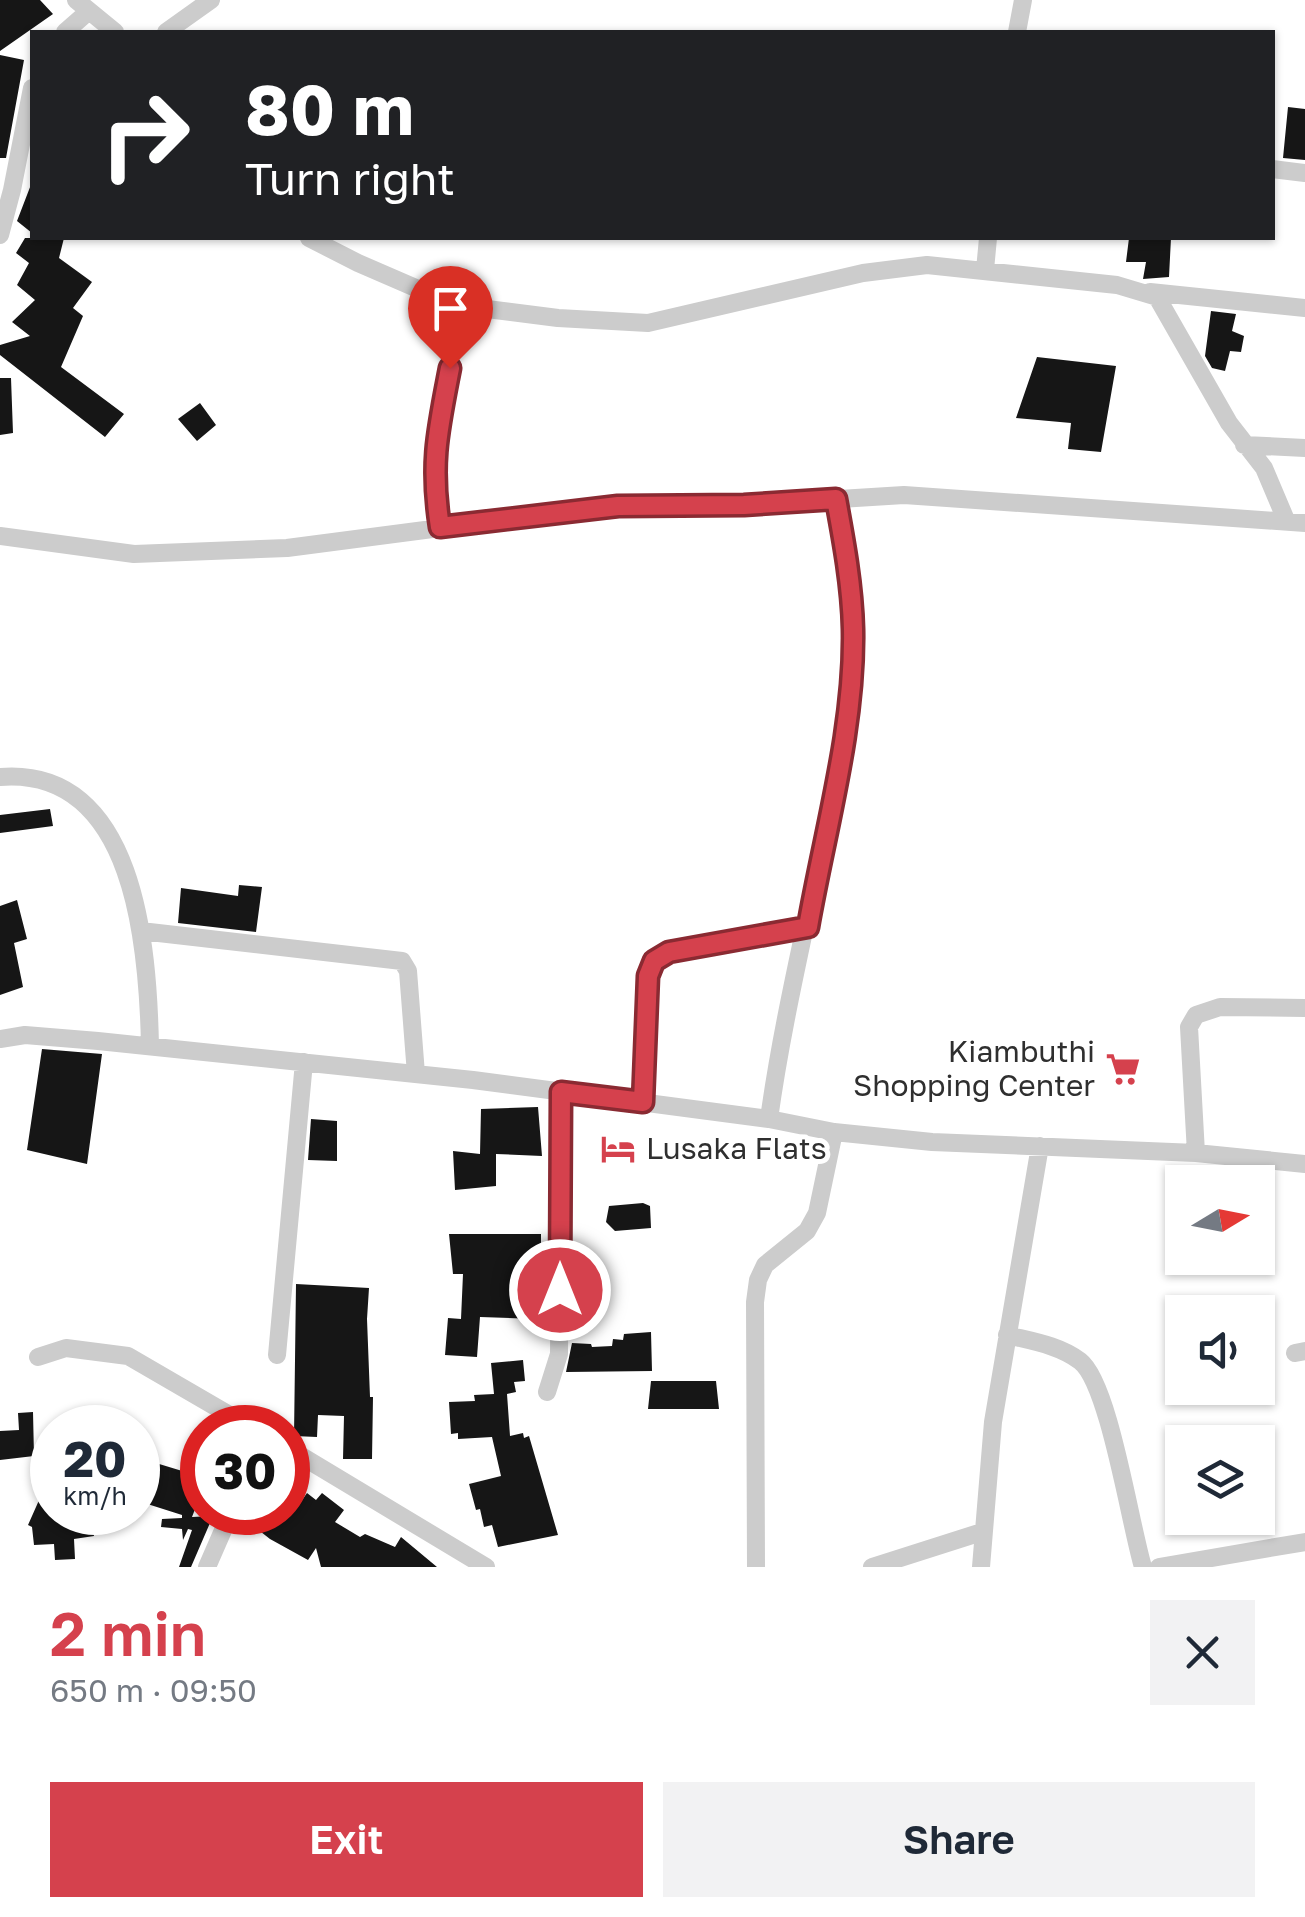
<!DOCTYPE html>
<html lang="en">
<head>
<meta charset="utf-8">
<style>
  body { margin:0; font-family:"Golos Text",sans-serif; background:#f2f2f3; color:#1f2937; height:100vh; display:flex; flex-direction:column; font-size:38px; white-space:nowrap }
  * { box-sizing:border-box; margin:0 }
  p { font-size:32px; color:#747a83 }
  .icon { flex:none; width:55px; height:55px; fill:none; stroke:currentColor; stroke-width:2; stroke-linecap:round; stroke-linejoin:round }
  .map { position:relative; height:1567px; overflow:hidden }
  .side { display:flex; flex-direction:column; background:#fff; flex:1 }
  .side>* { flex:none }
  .top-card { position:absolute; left:30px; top:30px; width:1245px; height:210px; border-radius:0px; box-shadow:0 2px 8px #0004; background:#202124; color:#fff; overflow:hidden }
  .needle { width:65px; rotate:80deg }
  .fabs { position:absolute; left:1165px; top:1165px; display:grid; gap:20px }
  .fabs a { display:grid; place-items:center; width:110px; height:110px; border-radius:0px; background:#fff; box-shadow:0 2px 8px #0004; font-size:50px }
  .speed { position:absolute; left:30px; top:1405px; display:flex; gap:20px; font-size:50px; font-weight:700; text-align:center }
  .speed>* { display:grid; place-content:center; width:130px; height:130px; border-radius:50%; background:#fff; box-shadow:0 2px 8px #0004; line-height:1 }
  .speed small { font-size:25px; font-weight:400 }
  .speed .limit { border:15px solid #d22; background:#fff; color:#111 }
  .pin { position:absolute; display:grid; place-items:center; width:85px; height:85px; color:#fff; margin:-102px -42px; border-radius:50% 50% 50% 0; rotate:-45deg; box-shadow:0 0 10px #0007 }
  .pin .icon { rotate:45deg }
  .me { position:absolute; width:110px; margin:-55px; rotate:0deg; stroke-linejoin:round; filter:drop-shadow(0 0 8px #0008) }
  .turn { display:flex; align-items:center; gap:35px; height:210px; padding:0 50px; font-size:45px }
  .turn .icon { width:130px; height:130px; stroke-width:2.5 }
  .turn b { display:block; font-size:70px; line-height:85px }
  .round { display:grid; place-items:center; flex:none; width:105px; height:105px; border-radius:0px; background:#f2f2f3 }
  .headline { display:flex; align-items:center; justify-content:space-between; height:170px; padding:0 50px }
  h1 { font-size:60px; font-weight:600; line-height:75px; color:#d5414d }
  .cta { display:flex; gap:20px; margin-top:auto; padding:20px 50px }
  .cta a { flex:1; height:115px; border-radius:0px; background:#d5414d; color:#fff; font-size:40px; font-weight:600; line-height:115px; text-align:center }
  .cta a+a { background:#f2f2f3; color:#1f2937 }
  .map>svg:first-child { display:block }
</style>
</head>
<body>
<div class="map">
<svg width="1305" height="1567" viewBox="0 0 1305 1567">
  <rect width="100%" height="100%" fill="#fff"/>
  <path fill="#161616" d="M0,0H40L53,14L0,51Z
    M0,55L24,60L6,158H0Z
    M1288,107L1305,109V160L1283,158Z
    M32,182V233L17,221Z
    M25,238H64L59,258L92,282L73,308L83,316L61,367L124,414L105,437L0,355V345L30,336L12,322L35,300L17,285L29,263L16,253Z
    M1129,238H1171L1169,277L1143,279L1146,262H1126Z
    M1211,311L1236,314L1232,331L1244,336L1241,352L1230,351L1225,371L1212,368L1205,356Z
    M1037,357L1116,366L1101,452L1068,449L1071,423L1016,418Z
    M0,378H11L13,433L0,435Z
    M200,403L216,425L197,441L178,419Z
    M50,809L53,826L0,833V815Z
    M239,885L262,887L256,932L178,923L181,888L238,896Z
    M17,900L27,939L14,943L23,987L0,995V906Z
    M42,1049L102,1054L87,1164L27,1150Z
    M538,1107L542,1156L496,1154V1186L455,1190L453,1151L480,1154L481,1109Z
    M311,1119L337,1121V1161L308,1160Z
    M643,1203L650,1206L651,1228L615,1231L606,1222L609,1206Z
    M449,1234H541V1275H535L536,1319L480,1317L477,1357L445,1355L448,1318L461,1319L463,1274H453Z
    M296,1284L369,1288L367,1319L370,1397H373L372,1459H343L344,1416L318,1415L317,1437L294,1436Z
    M651,1332L652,1371L566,1372L572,1343L591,1344L592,1347L612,1346L613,1339L623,1340L624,1334Z
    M523,1360L525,1381L514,1382L516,1392L507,1394L510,1436L523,1433L524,1438L529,1436L558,1535L498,1547L492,1525L484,1527L480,1509L476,1510L469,1484L501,1476L492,1437L458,1439V1433L451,1434L449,1402L475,1401L474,1395L494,1394L491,1363Z
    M651,1381H716L719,1409H648Z
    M33,1412L34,1456L0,1460V1431L19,1430L18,1413Z
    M146,1460L202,1477V1491L192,1517L213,1516L191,1567H179L192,1530L188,1529L183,1540L182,1529L161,1527L162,1519L182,1518V1515L138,1501V1479Z
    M52,1471V1512H90L94,1536L74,1539L75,1559L55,1560L54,1544L34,1545L32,1527L28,1525Z
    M307,1493L316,1500L322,1493L344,1510L335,1522L360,1537L365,1534L395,1547L401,1537L437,1567H321L316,1548L308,1560L270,1539L242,1517L243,1512H288V1499L298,1506Z"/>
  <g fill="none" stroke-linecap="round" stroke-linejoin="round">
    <path stroke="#ccc" stroke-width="18" d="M76,0L115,32
      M65,32L89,11
      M166,32L211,0
      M1017,32L1023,0
      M1272,169L1305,173
      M0,235L12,190L32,88
      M309,238L358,263L455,305C455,350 443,390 436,435C431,466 435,497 439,527
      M985,270L988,238
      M1150,292L1305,308
      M455,305L558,318L648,323L863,273L927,265L1117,285L1157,297L1229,423L1264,468L1286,520
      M1244,445L1305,448
      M0,536L134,554L287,548L617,505H744L904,495L1305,523
      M0,777C136,766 148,948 150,1046
      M141,931L402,961L408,971L416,1074
      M0,1039L25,1035L98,1041L473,1080L769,1119L834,1132L932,1142L1196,1153L1305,1164
      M643,1102L648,976L654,961L669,952L808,927
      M769,1119C784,1010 812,903 832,795C842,741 854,684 853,628C851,585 844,541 836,499
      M1196,1153L1189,1027L1196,1015L1220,1007L1305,1008
      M1007,1335C1031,1341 1059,1345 1080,1361C1109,1383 1130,1524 1143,1567
      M1295,1353L1305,1351
      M277,1355L304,1062
      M38,1357L66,1348L128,1356L252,1428
      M547,1392L559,1354L561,1091
      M288,1448L486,1567
      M207,1567L231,1512
      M756,1567L755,1302L758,1280L765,1265L807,1231L817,1213L834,1132
      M872,1567L982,1532
      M981,1567L993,1422L1040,1146
      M1159,1567L1305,1542"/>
  </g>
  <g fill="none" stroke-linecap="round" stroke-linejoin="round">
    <g stroke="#8a2a32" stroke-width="25">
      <path id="route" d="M450,368C438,430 430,463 440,527L618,506L744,505L836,499C844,542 852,586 853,629C855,728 825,830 808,927L669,952L654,961L648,976L643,1102L561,1092L560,1290"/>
    </g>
    <use href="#route" stroke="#d5414d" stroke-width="18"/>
  </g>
  <defs>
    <g id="supermarket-bare" transform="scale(2.7)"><path d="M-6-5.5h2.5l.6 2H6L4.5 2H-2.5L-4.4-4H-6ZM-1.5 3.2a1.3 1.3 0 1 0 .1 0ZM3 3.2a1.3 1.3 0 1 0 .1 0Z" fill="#d5414d" stroke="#fff" stroke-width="2.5" paint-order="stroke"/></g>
    <g id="hotel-bare" transform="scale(2.7)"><path d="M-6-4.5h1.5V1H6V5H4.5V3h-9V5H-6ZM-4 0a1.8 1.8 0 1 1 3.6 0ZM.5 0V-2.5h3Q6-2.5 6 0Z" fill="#d5414d" stroke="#fff" stroke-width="2.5" paint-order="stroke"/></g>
  </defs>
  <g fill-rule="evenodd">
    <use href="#supermarket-bare" x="1123" y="1069"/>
    <use href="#hotel-bare" x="618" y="1149"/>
  </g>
  <g text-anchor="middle" stroke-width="10" stroke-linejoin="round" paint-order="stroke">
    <g font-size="30" fill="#2f2f2f" stroke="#fff" text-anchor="end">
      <text x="1095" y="1062">Kiambuthi<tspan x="1095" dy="34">Shopping Center</tspan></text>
      <text x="646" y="1159" text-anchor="start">Lusaka Flats</text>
    </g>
  </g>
</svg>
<div class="fabs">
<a><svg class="needle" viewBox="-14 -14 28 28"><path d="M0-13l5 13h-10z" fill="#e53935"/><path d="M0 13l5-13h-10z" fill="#747a83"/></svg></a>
<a><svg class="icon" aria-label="sound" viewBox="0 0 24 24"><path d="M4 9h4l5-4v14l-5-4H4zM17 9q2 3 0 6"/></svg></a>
<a><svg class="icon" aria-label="layers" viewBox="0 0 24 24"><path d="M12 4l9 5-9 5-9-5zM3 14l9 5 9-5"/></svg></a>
</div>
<div class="speed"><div>20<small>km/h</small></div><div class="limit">30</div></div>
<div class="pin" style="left:450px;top:368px;background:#d93025"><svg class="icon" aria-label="arrive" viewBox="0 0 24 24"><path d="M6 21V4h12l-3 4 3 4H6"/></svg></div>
<svg class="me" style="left:560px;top:1290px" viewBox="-20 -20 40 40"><circle r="17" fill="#d5414d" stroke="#fff" stroke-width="3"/><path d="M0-11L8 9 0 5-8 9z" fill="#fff"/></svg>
<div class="top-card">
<div class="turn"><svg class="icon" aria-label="right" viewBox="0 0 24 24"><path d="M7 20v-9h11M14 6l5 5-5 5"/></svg><div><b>80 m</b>Turn right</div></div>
</div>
</div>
<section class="side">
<div class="headline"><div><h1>2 min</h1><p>650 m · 09:50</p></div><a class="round"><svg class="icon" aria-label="close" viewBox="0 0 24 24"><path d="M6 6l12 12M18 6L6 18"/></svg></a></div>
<div class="cta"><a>Exit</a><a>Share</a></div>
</section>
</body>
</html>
